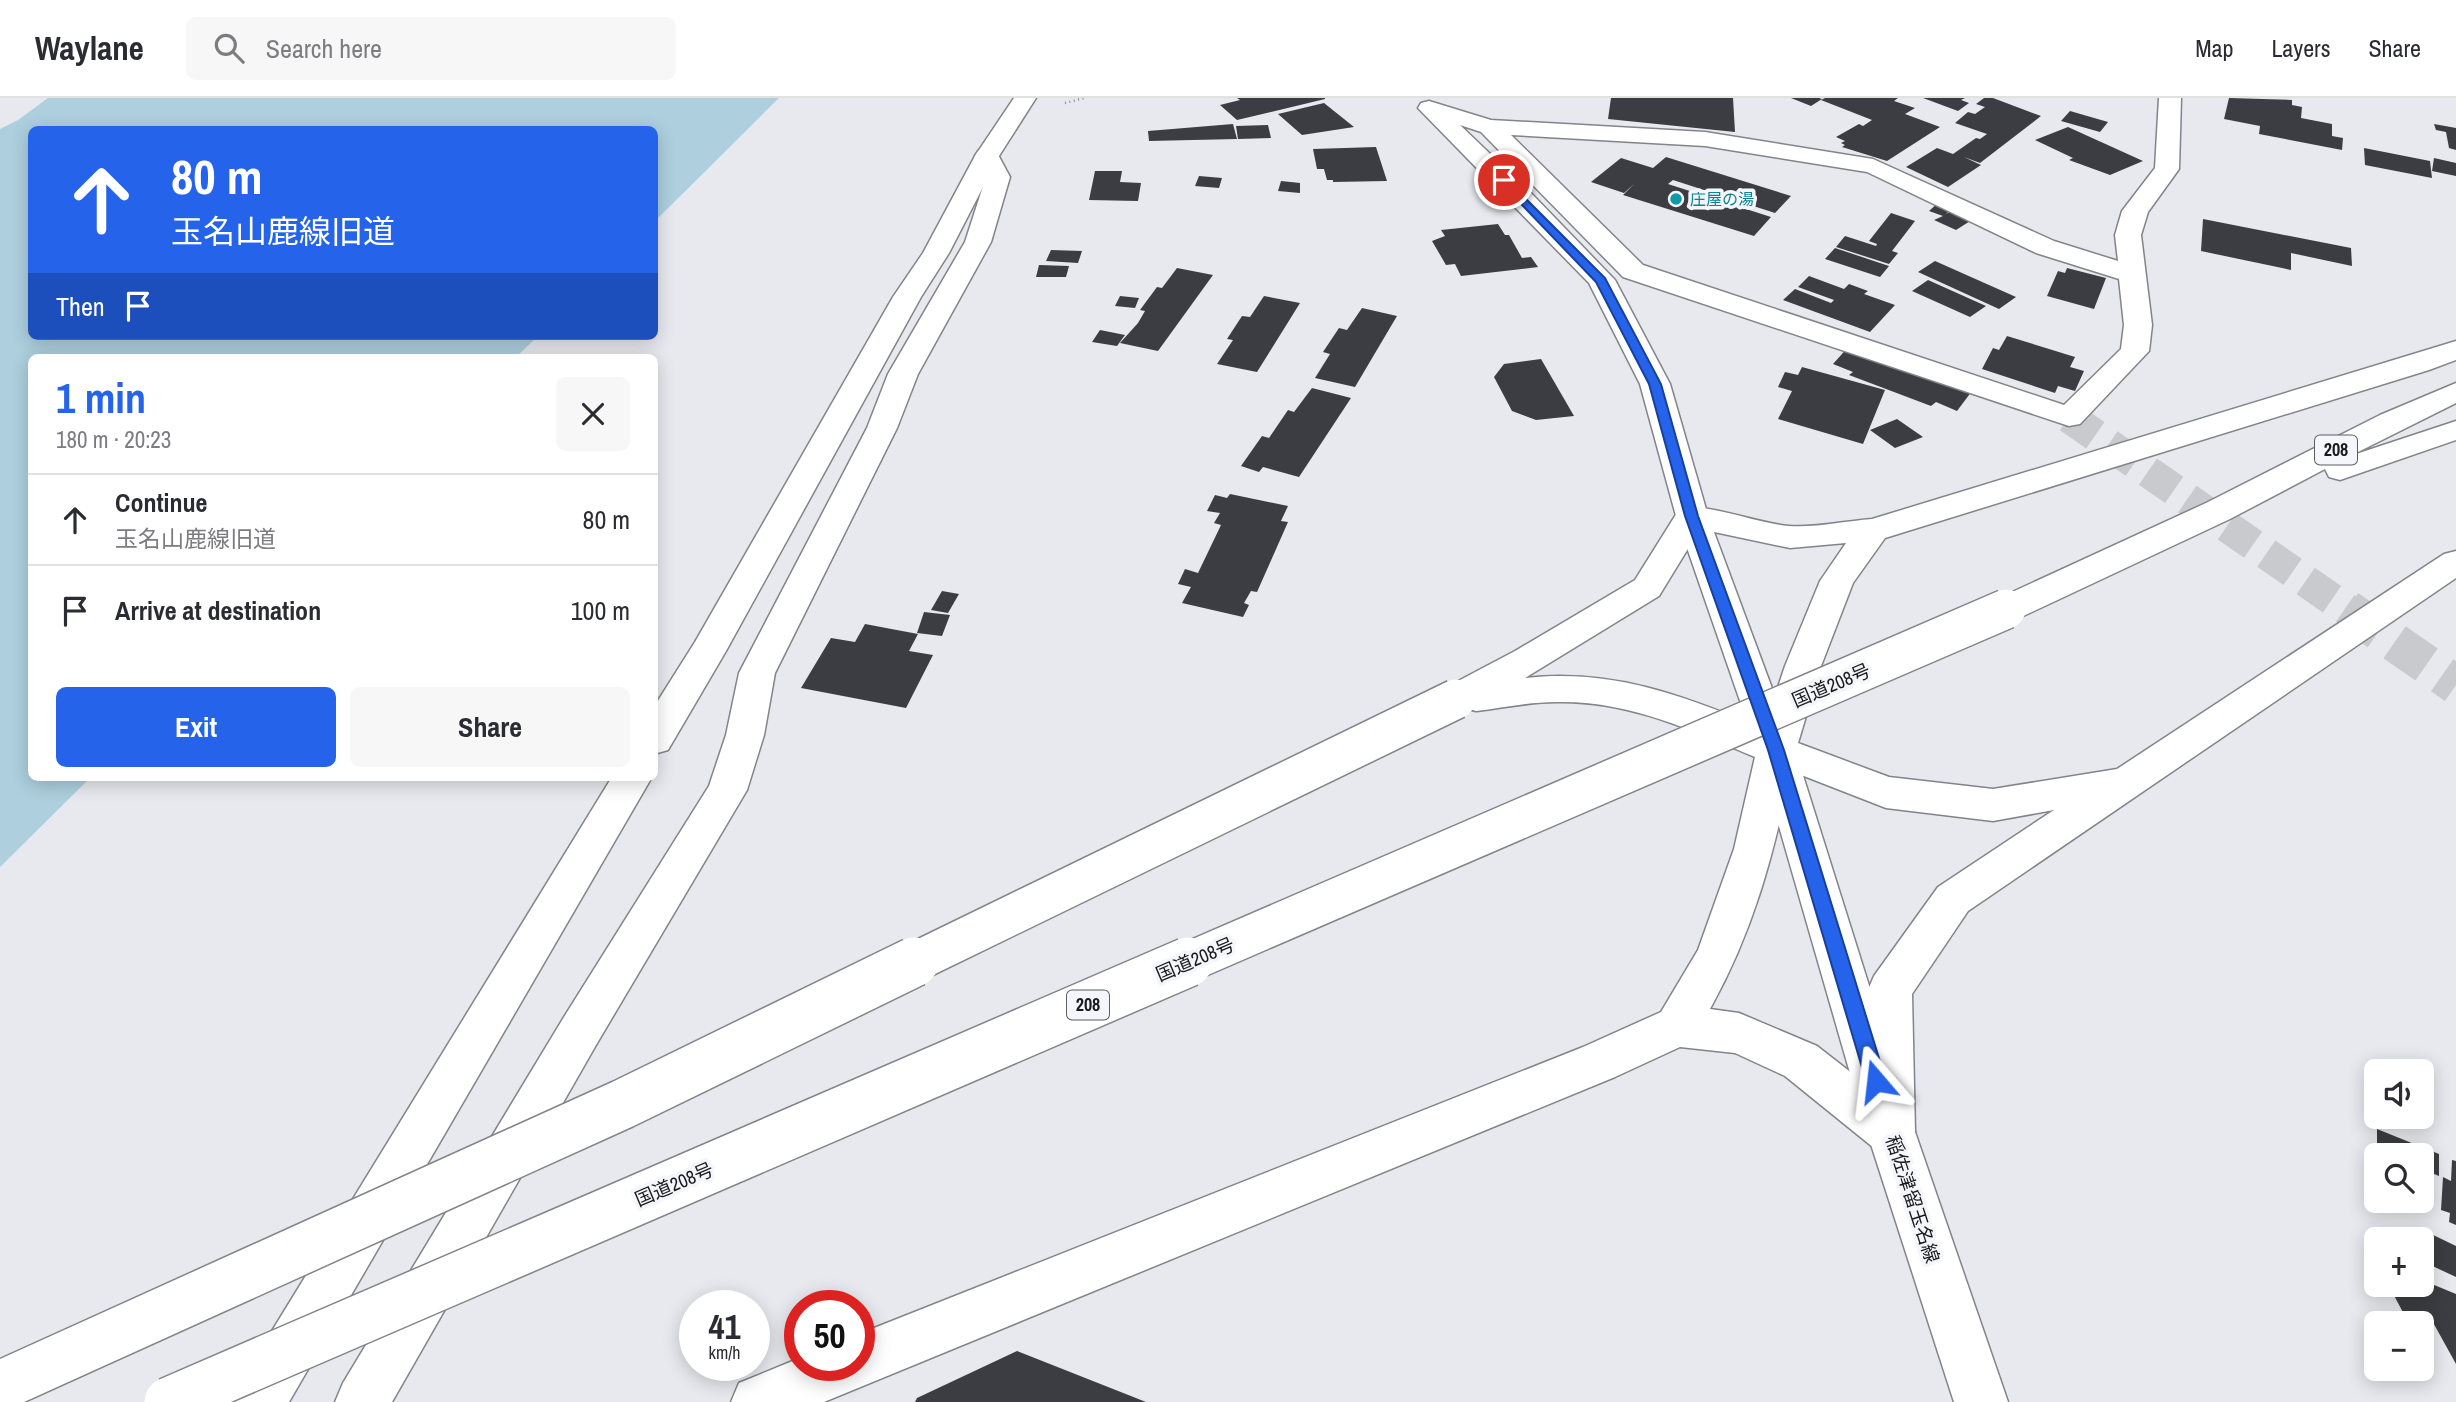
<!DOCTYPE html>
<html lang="en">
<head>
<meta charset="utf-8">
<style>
  body { margin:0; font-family:"Archivo Narrow","Noto Sans JP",sans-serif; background:#f7f7f7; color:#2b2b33; height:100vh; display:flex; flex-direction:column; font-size:26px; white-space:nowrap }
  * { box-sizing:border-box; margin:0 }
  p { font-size:23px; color:#7c7c81 }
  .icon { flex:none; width:38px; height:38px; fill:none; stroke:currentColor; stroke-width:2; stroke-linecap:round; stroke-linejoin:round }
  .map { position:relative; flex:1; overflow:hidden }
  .details { position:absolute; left:28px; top:256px; width:630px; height:427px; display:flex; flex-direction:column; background:#fff; border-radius:10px; box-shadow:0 4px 18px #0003 }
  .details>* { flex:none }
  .guide { position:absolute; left:28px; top:28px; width:630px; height:214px; border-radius:10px; box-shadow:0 4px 18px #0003; background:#2563eb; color:#fff; overflow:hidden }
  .tools { position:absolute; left:2364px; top:961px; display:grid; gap:14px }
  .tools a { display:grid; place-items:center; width:70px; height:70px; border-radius:10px; background:#fff; box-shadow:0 4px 18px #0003; font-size:35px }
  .speed { position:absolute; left:679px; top:1192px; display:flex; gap:14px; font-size:35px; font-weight:700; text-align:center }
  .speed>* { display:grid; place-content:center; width:91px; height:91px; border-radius:50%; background:#fff; box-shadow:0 4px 18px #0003; line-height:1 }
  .speed small { font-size:18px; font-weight:400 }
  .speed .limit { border:10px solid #d22; background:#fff; color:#111 }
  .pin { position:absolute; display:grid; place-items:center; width:60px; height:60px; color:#fff; margin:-30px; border:4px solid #fff; border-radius:50%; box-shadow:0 2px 7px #0007 }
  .me { position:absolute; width:77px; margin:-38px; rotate:343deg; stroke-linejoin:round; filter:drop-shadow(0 0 5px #0008) }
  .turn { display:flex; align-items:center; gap:24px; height:147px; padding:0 28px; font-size:32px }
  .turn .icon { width:91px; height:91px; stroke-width:2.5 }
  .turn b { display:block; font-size:49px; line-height:60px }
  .then { display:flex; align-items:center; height:66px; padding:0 28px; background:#0003; gap:14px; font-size:26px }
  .round { display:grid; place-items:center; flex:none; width:74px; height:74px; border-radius:10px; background:#f7f7f7 }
  .overview { display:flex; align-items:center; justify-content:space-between; height:119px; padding:0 28px }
  h1 { font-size:42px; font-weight:800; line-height:52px; color:#2563eb }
  .primary-button { display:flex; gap:14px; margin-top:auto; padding:14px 28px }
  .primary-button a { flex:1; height:80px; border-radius:10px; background:#2563eb; color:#fff; font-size:28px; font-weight:800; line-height:80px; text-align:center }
  .primary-button a+a { background:#f7f7f7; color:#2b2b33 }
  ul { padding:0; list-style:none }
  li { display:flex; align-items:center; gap:21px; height:91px; padding:0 28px; border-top:2px solid #e1e1e2 }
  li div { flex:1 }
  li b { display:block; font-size:26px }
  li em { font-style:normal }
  header { display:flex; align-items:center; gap:42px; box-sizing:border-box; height:98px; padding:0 35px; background:#fff; border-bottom:2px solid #e1e1e2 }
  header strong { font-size:33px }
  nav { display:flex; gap:38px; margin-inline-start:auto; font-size:24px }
  .search { width:490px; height:63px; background:#f7f7f7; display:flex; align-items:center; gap:18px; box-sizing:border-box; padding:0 24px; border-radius:10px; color:#7c7c81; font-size:26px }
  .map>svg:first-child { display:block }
</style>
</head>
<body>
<header>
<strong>Waylane</strong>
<div class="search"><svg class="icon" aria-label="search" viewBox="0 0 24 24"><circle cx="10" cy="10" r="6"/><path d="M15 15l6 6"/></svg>Search here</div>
<nav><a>Map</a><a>Layers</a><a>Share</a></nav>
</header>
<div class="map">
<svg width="2456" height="1304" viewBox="0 0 2456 1304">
  <rect width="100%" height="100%" fill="#e7e9ee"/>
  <path fill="#adcfde" d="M48,0H779L655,123L654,32H32V238H538L516,259H32V679H91L0,769V31L18,22Z"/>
  <path fill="#3c3d42" d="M1237,0H1325V1L1237,22L1220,7L1240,2Z
    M1611,0H1733L1735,34L1608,21Z
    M1791,0H1819L1822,1L1811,8Z
    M1825,0H1898L1894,3L1915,10L1905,16L1940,29L1887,63L1842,49L1845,47L1841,45L1845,43L1836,39L1859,26L1863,28L1872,22L1821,2Z
    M1923,0H1965L1961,2L1969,5L1958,13Z
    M1984,0H1993L2041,18L1980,65L1964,59L1981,67L1948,89L1906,69L1937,50L1953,56L1976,40L1980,41L1987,36L1955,25L1968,14L1975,16L1985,9L1976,6Z
    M2229,0L2292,2V7L2302,9L2301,20L2332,26V38L2343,40L2342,52L2259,36L2260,28L2224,21Z
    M1324,5L1354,29L1302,37L1278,16Z
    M2070,13L2108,24L2100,34L2061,23Z
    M1233,26L1237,41L1149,43L1148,33Z
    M2434,26L2456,30V52L2449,50L2446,34L2436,32Z
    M1268,27L1271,40L1238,41L1236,28Z
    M2068,29L2143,63L2110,77L2069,62L2073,60L2035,42Z
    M1376,49L1387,83L1333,84V82H1327L1324,71H1317L1313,51Z
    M2364,50L2430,63L2432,80L2365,67Z
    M1666,59L1791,98L1775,115L1673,82L1668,86L1771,119L1754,138L1623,97L1634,86L1624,95L1591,84L1621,60L1653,70Z
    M2434,60L2456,65V78L2432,73Z
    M1095,73H1122L1120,84L1141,85L1138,103L1089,102Z
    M1199,78L1222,80L1219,90L1195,88Z
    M1281,83L1300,85V95L1278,93Z
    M1939,104L1954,109L1946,116L1956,111L1975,120L1956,132L1934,122L1943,118L1929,113Z
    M1891,115L1915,123L1892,153L1898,155L1889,166L1836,149L1845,138L1876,148L1877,146L1869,143Z
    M2203,121L2351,150L2352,168L2291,155V172L2201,153Z
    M1498,126L1505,137H1509L1522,160L1531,159L1538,169L1461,178L1455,166L1446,167L1432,143L1445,138L1441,132Z
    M1835,150L1889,168L1880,179L1825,161Z
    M1051,152L1082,153L1078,165L1046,163Z
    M1935,163L2016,199L1999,211L1918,174Z
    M1039,167L1069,168L1066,179H1036Z
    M1177,170L1213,177L1158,253L1120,245L1138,225L1145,213L1140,212L1157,189L1162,190Z
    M2067,170L2106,180L2094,211L2047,198L2058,173L2065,175Z
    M1809,178L1844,191L1849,186L1868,193L1864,196L1895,207L1870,234L1783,202L1795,191L1831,205L1834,202L1798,189Z
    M1928,182L1986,208L1970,219L1912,193Z
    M1120,198L1139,200L1135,210L1115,208Z
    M1264,198L1300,205L1257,274L1217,266L1233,242L1227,241L1242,218L1250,219Z
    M1362,210L1397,218L1355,289L1315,280L1330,256L1323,254L1339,230L1347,232Z
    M1100,232L1125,237L1117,248L1092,244Z
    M2007,238L2075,259L2070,269L2084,273L2075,293L2058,288L2055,295L1982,271L1993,250L1999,252Z
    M1850,247L1972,293L1957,313L1936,304L1931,308L1849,277L1853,274L1833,266Z
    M1541,261L1574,318L1536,322L1512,313L1494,279L1504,266Z
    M1802,269L1885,292L1863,346L1778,321L1792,293L1778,289L1785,274L1798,277Z
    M1312,290L1351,300L1299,379L1263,369L1259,374L1241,368L1262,338L1269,340L1288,312L1294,314Z
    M1897,321L1923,339L1895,350L1870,332Z
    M1230,396L1288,408L1281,423L1288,424L1257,494L1251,493L1244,505L1249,507L1243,519L1182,505L1191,489L1178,486L1185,471L1198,475L1221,427L1214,425L1220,415L1207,413L1215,397L1227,400Z
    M942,493L959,496L948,515L931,512Z
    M924,514L950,517L942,538L917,535Z
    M865,526L918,536L909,553L933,557L906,610L801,590L831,540L855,544Z
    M2377,1031L2439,1056V1078L2422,1071V1057H2387L2377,1053Z
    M2452,1062L2456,1063V1127L2449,1124L2450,1115L2441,1112L2443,1079L2451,1083Z
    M2427,1134L2456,1148V1179L2426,1165L2427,1159L2422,1157V1141H2415V1135L2427,1141Z
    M2422,1182L2456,1196V1266L2430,1219L2407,1222L2388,1186H2422Z
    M1017,1253L1146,1304H915L917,1300Z"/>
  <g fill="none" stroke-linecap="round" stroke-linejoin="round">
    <path stroke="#c8cace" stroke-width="32" stroke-dasharray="32 16" stroke-linecap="butt" d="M2069,319L2349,513"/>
    <path stroke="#c8cace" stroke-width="39" stroke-dasharray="39 19" stroke-linecap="butt" d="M2347,511L2456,587"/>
    <g stroke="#838489" stroke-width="3">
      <path id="street" d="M2159,0H2181L2179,71L2148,114L2141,137L2152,227L2149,253L2080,326L2069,328L1623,179L1481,34L1460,27L1531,95L1615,182L1670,286L1708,418L1704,426L1692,429L1680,426L1676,418L1640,286L1589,185L1418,10L1421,5L1429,3L1491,22L1705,34L1873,61L2054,143L2118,163L2115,137L2122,113L2155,70ZM1511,37L1705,48L1867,74L2036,155L2119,181L2124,227L2121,251L2064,307L1643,167Z
        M987,51L996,53L1010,79L991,144L918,276L897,330L775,575L764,637L747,692L596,947L392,1304H335L343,1285L564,919L709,688L726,637L739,575L867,330L888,276L965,144L986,79L975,58L978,53Z"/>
    </g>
    <g stroke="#838489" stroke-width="3">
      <path id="secondary" d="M1014,0H1036L999,58L949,155L921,199L726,553L668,652L654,656V609L695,544L893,199L923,155L975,58Z
        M1692,407L1704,410L1708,418L1795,652L1915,1034L2008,1304H1954L1867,1034L1757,652L1676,418L1680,410Z
        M612,679H652L289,1304H232L240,1285Z"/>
    </g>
    <g stroke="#838489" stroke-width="3">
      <path id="highway" d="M2456,243V262L2429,272L1885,440L1853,485L1821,568L1798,645L1889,679L1993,691L2117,671L2444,456L2456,453V480L1968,813L1912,896L1915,1034L1908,1050L1891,1057L1874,1050L1785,978L1735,955L1680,949L1615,979L824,1304H731L739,1285L800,1260V1267H859V1236L1583,949L1661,914L1698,852L1734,751L1755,659C1691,632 1627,602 1556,604C1529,604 1502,610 1476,613C1464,609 1458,615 1443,611L1437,601L1443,591L1515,553L1635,482L1680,410C1703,404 1760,426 1789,428C1815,430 1845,423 1872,421ZM1700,431L1790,450L1846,445L1820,483L1785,568L1764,631C1685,598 1612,570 1525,580L1659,498ZM1791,673L1886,710L1993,723L2054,712L1938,789L1874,878L1868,892L1867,987L1817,948L1739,915L1710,911C1753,834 1773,759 1791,673Z
        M2456,285V305L2350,358L2456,323V342L2340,382L2329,379L2325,371L2230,421L2019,520L2007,523L1995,520L1989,511L1995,502L2206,405L2380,317Z"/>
    </g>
    <path stroke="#8d8e91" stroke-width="2.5" stroke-dasharray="1 3.5" stroke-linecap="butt" d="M1065,5L1084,0"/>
    <use href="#street" fill="#fff" fill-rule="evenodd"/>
    <use href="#secondary" fill="#fff" fill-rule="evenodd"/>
    <use href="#highway" fill="#fff" fill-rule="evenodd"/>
    <g stroke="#838489" stroke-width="33" stroke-linecap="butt">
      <path id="highway-bridge-far2" d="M2002,513L2007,511"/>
    </g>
    <g stroke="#838489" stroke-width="42" stroke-linecap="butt">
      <path id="highway-bridge-far1" d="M911,866L1456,601
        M1184,866L2006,511"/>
    </g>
    <g stroke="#838489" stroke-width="52" stroke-linecap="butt">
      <path id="highway-bridge" d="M0,1288L623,1006L914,864
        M169,1304L1188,864"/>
    </g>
    <use href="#highway-bridge-far2" stroke="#fff" stroke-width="32"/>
    <use href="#highway-bridge-far1" stroke="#fff" stroke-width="39"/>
    <use href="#highway-bridge" stroke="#fff" stroke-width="49"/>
  </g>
  <path fill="#2563eb" stroke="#184099" stroke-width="2" d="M1504,79L1605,180L1661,286L1698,418L1784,652L1886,983L1883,989L1876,992L1869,989L1866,983L1768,652L1685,418L1649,286L1596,184L1500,84V80Z"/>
  <circle fill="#0f9aa8" stroke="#f4f6fc" stroke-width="2.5" cx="1676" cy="101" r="7"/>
  <g text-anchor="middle" stroke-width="7" stroke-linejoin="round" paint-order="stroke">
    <g font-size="16" fill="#0d838f" stroke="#f4f6fc" text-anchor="start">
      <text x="1690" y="107">庄屋の湯</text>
    </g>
    <g fill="#f4f6fc" stroke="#5b5c5f" stroke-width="2">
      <rect x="2315" y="337.5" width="42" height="29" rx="5"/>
      <rect x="1067" y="892.5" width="42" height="29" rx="5"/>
    </g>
    <g font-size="18" font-weight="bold" fill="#1a1a1c">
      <text x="2336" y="358">208</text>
      <text x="1088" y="913">208</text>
    </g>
    <g font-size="19" fill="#1a1a1c" stroke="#f4f6fc">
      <text transform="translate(1831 587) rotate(-23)" y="7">国道208号</text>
      <text transform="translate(1195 861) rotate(-23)" y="7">国道208号</text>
      <text transform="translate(674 1086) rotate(-23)" y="7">国道208号</text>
      <text transform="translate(1913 1101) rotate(72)" y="7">稲佐津留玉名線</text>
    </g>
  </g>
</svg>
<div class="tools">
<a><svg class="icon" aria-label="sound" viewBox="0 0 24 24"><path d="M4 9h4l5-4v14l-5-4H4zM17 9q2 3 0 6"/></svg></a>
<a><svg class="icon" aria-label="search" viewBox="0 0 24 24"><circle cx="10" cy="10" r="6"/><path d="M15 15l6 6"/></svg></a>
<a>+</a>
<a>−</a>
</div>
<div class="speed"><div>41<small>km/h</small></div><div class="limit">50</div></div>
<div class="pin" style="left:1504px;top:82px;background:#d93025"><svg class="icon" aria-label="arrive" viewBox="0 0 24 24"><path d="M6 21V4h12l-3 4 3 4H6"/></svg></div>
<svg class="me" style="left:1876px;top:983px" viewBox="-20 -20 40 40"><path d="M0-17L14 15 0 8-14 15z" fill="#2563eb" stroke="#fff" stroke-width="4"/></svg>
<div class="guide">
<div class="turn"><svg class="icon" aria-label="ahead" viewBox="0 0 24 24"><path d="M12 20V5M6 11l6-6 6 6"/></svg><div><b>80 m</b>玉名山鹿線旧道</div></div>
<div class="then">Then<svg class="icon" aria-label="arrive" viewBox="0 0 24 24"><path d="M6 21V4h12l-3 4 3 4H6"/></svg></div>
</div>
<section class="details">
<div class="overview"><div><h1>1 min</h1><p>180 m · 20:23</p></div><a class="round"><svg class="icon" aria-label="close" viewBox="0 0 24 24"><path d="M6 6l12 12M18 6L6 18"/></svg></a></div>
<ul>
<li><svg class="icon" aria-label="ahead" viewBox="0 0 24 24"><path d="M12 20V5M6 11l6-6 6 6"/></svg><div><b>Continue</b><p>玉名山鹿線旧道</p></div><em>80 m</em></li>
<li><svg class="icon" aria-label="arrive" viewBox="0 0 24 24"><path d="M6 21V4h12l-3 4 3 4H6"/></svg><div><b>Arrive at destination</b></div><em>100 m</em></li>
</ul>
<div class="primary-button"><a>Exit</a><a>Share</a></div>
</section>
</div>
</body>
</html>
